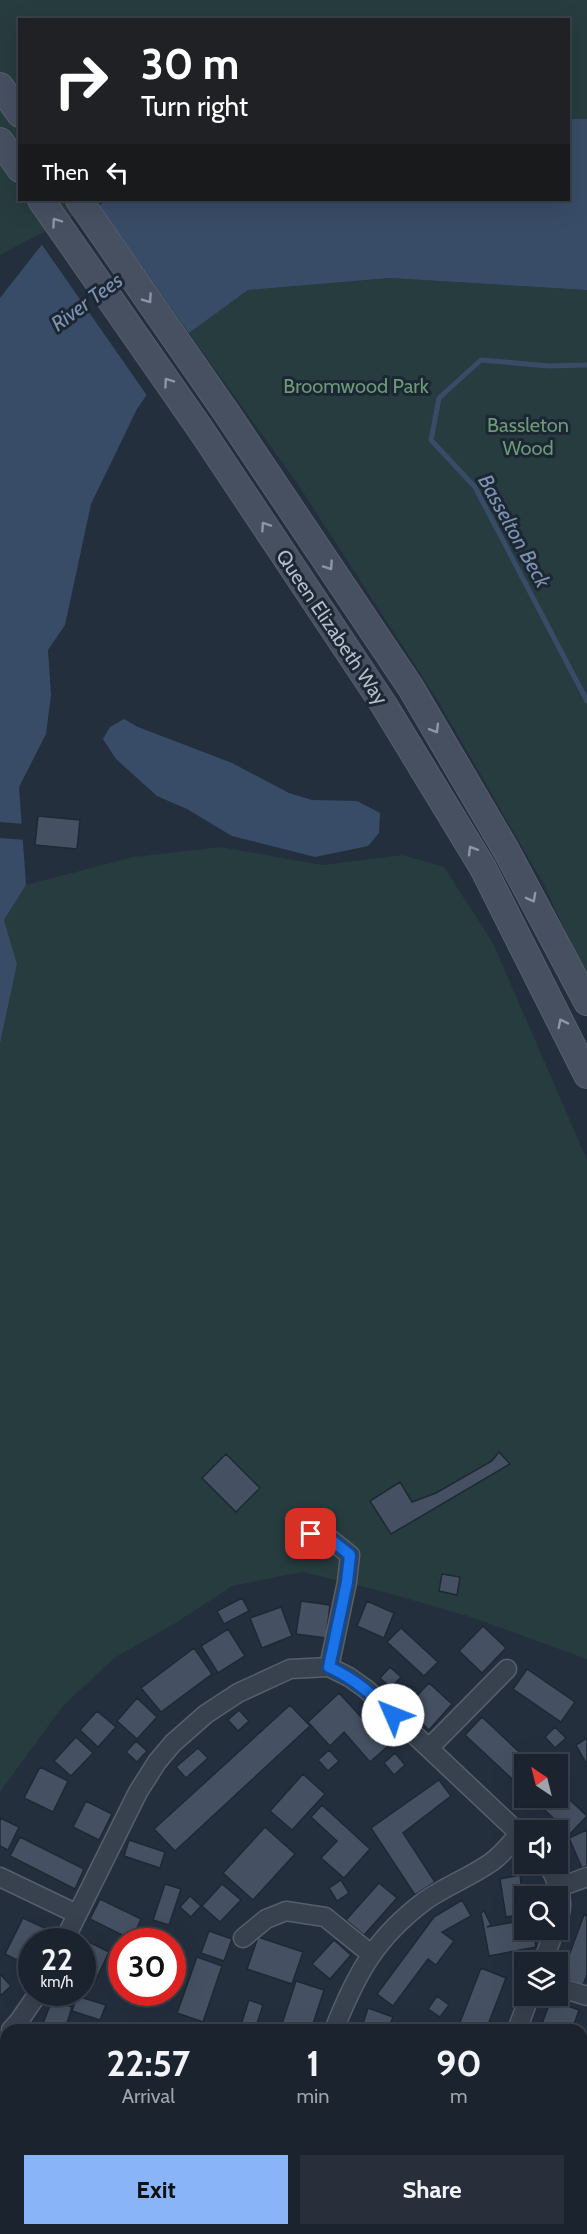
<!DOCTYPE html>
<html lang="en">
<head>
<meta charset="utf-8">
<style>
  body { margin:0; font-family:Cabin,sans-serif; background:#282f3a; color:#f1f3f6; height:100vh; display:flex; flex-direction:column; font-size:22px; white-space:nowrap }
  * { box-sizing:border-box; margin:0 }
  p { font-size:20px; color:#a0a4aa }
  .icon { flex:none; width:33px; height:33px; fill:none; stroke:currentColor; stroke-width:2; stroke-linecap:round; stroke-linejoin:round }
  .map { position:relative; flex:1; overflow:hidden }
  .sheet { position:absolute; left:0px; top:2024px; width:588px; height:212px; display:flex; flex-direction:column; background:#1b232e; border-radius:18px 18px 0 0; box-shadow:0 6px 24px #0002,0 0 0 2px #39404a }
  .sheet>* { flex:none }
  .banner { position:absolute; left:18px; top:18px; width:552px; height:183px; border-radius:0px; box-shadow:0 6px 24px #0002,0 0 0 2px #39404a; background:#202124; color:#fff; overflow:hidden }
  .needle { width:39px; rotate:325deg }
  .controls { position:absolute; left:514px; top:1754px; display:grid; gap:12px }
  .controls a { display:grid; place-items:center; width:54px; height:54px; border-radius:0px; background:#1b232e; box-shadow:0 6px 24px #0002,0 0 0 2px #39404a; font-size:30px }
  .speed { position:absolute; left:18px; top:1928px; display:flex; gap:12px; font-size:30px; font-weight:700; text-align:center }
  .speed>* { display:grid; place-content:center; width:78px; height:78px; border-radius:50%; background:#1b232e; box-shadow:0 6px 24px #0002,0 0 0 2px #39404a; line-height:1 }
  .speed small { font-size:15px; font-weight:400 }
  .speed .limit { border:9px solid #d22; background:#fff; color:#111 }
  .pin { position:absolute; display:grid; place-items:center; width:51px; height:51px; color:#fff; margin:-26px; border-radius:12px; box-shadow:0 3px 9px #0006 }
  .me { position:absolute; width:66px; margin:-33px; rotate:314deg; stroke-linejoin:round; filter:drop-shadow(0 0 4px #0008) }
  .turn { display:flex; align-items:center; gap:21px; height:126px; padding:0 24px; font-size:27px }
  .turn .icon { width:78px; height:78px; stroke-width:2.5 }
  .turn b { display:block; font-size:42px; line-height:51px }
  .then { display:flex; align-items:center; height:57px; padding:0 24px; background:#0003; gap:12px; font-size:22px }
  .eta { display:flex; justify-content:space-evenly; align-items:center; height:102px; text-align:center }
  .eta b { font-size:36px; font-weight:700; line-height:42px }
  .button { display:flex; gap:12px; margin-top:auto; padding:12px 24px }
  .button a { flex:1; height:69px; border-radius:0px; background:#8ab4f8; color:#111; font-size:24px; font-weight:700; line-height:69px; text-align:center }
  .button a+a { background:#282f3a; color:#f1f3f6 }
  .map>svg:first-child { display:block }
</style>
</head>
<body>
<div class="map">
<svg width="587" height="2234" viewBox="0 0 587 2234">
  <rect width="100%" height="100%" fill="#242f3e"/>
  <path fill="#263c3f" d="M0,0H587V119H569L568,20H20V200H104L0,255Z
    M390,278L587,290V977L543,883L437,699L295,480L189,333L248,290Z
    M221,847L322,865L402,855L444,867L493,943L587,1160V1659L471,1617L377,1590L302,1572L232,1586L174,1624L114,1658L62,1707L0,1792V1045L17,964L4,920L26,885L133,857Z"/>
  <path fill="#394c67" d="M569,119H587V290L390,278L248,290L189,333L137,409L91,504L65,625L48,650L51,695L46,734L19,787L26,885L4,920L17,964L0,1044V298L51,233L108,200H568Z
    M124,719L138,727L232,763L289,793L312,800L357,801L380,813L379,833L368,846L315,857L232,836L187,809L157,796L116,759L103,739L110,727Z"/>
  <path fill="#242f3e" d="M97,202L191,336L148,397L40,242L49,231Z
    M0,822L25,824L26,840L0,838Z"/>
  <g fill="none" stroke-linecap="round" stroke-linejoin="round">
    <path stroke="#394c67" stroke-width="5" d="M587,365L549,366L481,360L439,398L431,440L475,487L587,701"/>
  </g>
  <path fill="#455162" stroke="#1f2835" stroke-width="1.5" d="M38,816L80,820L77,849L35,845Z
    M499,1452L510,1464L391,1534L370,1501L400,1482L412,1502L436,1493L492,1461Z
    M226,1454L260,1488L236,1512L202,1478Z
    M442,1574L460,1577L457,1595L439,1591Z
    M242,1598L249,1611L224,1624L217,1611Z
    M301,1601L330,1605L326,1638L296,1634Z
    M367,1601L394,1613L384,1638L357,1626Z
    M281,1607L292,1636L262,1648L250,1618Z
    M483,1626L506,1648L482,1673L459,1651Z
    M401,1628L438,1662L424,1676L387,1642Z
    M228,1629L245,1656L218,1673L201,1646Z
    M194,1648L212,1674L161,1712L141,1688Z
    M390,1667L401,1677L391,1688L380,1678Z
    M527,1669L575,1702L561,1722L513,1689Z
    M429,1683L452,1704L429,1730L405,1708Z
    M339,1693L388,1746L370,1762L344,1732L330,1746L308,1722Z
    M137,1698L157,1717L137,1739L117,1721Z
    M290,1705L310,1726L175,1851L154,1829Z
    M239,1710L249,1721L238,1731L228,1720Z
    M97,1711L116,1727L98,1747L80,1730Z
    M482,1717L532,1764H525V1791L465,1735Z
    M555,1727L566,1738L555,1748L545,1737Z
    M76,1737L93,1753L71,1776L54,1761Z
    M587,1738V1765L576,1745Z
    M136,1741L147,1751L137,1762L126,1752Z
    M198,1748L208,1758L186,1778L176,1767Z
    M329,1750L339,1761L328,1771L318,1760Z
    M395,1753L405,1765L394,1775L384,1763Z
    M40,1767L68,1781L53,1812L24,1798Z
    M303,1774L325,1794L292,1830L270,1811Z
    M439,1780L451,1796L403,1833L435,1882L415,1895L371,1828Z
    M558,1789L587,1816L570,1834L531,1797H558Z
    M86,1801L112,1814L99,1840L73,1827Z
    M322,1805L370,1849L344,1878L321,1858L337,1841L311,1817Z
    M0,1818L19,1827L8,1850L0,1846Z
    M265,1827L295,1854L253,1900L223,1873Z
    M587,1830V1866L582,1868L569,1838Z
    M20,1837L84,1869L75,1889L10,1856Z
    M129,1840L165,1852L160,1868L124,1856Z
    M520,1875L525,1914L506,1917L500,1879Z
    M341,1880L349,1893L337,1901L329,1888Z
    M379,1883L397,1898L364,1935L346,1920Z
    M165,1884L181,1889L169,1925L153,1920Z
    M222,1884L241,1900L220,1922L202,1906Z
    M190,1896L201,1906L191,1917L180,1907Z
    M100,1899L141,1919L132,1940L90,1919Z
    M462,1900L471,1916L442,1932L454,1941L436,1965L428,1959L393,2006L377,1994L434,1917Z
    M484,1911L491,1925L487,1927L525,1920V1929H533L536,1947L489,1956L481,1913Z
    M584,1915L587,1916V1975L583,1985L561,1977Z
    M23,1918L49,1930L44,1941H32L31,1967L5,1954Z
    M209,1931L232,1939L224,1961L201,1953Z
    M258,1937L303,1952L292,1984L247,1969Z
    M334,1940L351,1955L330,1979L312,1964Z
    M87,1941L109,1952L92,1988L82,1984V1950Z
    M197,1957L222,1966L203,2022L177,2013Z
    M481,1968L506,1978L486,2030H457Z
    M1,1975L11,1986L0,1996V1976Z
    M296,1981L324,1990L311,2030H280Z
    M77,1996L106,2005L100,2020L72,2011Z
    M437,1996L449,2005L440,2017L428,2009Z
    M52,2000L72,2007L65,2030H54L42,2026Z
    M249,2000L263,2005L255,2030H243L240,2028Z
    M551,2000L579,2010L572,2030H549L541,2026Z
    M368,2008L393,2017L388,2030H361Z
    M585,2031H587V2062L582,2061V2042Z
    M6,2071V2098L0,2092V2076Z
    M587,2086V2118L582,2120V2088Z
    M582,2139H587V2168H582Z
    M0,2211L6,2221L0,2224Z
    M109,2229H136L128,2234H112Z
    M325,2229H350L349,2234H339Z
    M356,2229H380L378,2234H354Z
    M434,2229H458L456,2234H432Z"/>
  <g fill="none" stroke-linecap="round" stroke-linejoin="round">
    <g stroke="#565f6c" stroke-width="21">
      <path id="street" d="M311,1535L330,1539L350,1555L347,1582L329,1667
        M429,1748L507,1669
        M547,1863C557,1880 566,1900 558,1920
        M0,1877L77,1914
        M560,1887L587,1877
        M243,1938L266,1919L286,1911L325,1917L371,1954
        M64,1941L138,1792L157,1762L173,1743L206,1714L238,1693L290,1669L329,1667L349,1677L366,1689L525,1839
        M543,1962L555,1929
        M558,1987L587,1996
        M11,2030L19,2021L39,1992
        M334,2030C356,1974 376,1937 426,1900C446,1886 470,1877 490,1863C501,1856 510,1844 519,1834
        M517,2030L530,1995
        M0,2191L6,2200
        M519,2229L523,2234
        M158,2230L160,2234
        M20,2234L26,2230"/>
    </g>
    <g stroke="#565f6c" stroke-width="28">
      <path id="secondary" d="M0,86L20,114
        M0,141L20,169
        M41,200L201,430L384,705L483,868L587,1075
        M79,200L226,412L411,688L506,850L587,1002
        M545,2234L562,2232L566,2234"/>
    </g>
    <use href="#street" stroke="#38414e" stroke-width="18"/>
    <use href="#secondary" stroke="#465061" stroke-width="26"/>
  </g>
  <defs><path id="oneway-chevron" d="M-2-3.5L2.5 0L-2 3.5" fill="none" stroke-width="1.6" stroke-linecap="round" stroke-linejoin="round" transform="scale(1.5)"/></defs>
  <g stroke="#8e96a5">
    <use href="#oneway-chevron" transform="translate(56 222) rotate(-125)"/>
    <use href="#oneway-chevron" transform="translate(148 299) rotate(55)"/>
    <use href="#oneway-chevron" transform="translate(168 382) rotate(-125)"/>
    <use href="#oneway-chevron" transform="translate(265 526) rotate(-124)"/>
    <use href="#oneway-chevron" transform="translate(329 566) rotate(56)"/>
    <use href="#oneway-chevron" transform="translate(435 729) rotate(59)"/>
    <use href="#oneway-chevron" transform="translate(472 850) rotate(-121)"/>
    <use href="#oneway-chevron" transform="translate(532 898) rotate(62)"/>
    <use href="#oneway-chevron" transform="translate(562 1023) rotate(-116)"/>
  </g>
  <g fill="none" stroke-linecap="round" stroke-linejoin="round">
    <g stroke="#114b97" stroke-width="15">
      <path id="route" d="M311,1534L330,1539L350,1555L347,1582L329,1667C355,1679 373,1695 393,1715"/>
    </g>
    <use href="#route" stroke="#1a73e8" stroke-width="10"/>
  </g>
  <g text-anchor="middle" stroke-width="6" stroke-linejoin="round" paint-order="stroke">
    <g font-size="20" fill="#6b9a76" stroke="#1d2633">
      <text x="356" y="393">Broomwood Park</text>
      <text x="528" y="432">Bassleton<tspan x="528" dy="23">Wood</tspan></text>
    </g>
    <g font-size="20" fill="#b4bcc9" stroke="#1d2633">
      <text transform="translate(332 627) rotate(56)" y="7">Queen Elizabeth Way</text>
    </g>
    <g font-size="21" font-style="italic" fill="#7c92b1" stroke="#1d2633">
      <text transform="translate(87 302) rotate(-36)" y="7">River Tees</text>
      <text transform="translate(514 531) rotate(61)" y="7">Basselton Beck</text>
    </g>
  </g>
</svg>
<div class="controls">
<a><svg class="needle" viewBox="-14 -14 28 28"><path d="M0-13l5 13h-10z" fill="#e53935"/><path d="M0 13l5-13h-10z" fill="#a0a4aa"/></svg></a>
<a><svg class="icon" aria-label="sound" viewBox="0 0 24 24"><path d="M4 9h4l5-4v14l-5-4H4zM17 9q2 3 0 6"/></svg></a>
<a><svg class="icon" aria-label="search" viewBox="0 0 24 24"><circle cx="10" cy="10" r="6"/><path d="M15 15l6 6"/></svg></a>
<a><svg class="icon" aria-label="layers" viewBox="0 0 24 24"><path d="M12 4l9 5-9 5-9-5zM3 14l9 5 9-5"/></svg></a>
</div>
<div class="speed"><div>22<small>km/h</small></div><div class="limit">30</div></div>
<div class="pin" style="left:311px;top:1534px;background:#d93025"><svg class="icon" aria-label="arrive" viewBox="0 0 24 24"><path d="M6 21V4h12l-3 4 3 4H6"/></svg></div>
<svg class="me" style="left:393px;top:1715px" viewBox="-20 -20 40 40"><circle r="19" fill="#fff"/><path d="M0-13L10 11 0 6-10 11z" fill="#1a73e8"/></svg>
<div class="banner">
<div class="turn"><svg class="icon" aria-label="right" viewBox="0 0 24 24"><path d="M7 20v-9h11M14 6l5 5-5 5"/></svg><div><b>30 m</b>Turn right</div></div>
<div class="then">Then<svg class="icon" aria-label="left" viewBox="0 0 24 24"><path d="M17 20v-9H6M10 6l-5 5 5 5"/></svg></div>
</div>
<section class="sheet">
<div class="eta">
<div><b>22:57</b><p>Arrival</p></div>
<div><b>1</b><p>min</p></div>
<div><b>90</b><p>m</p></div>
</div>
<div class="button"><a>Exit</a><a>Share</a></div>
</section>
</div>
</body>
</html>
